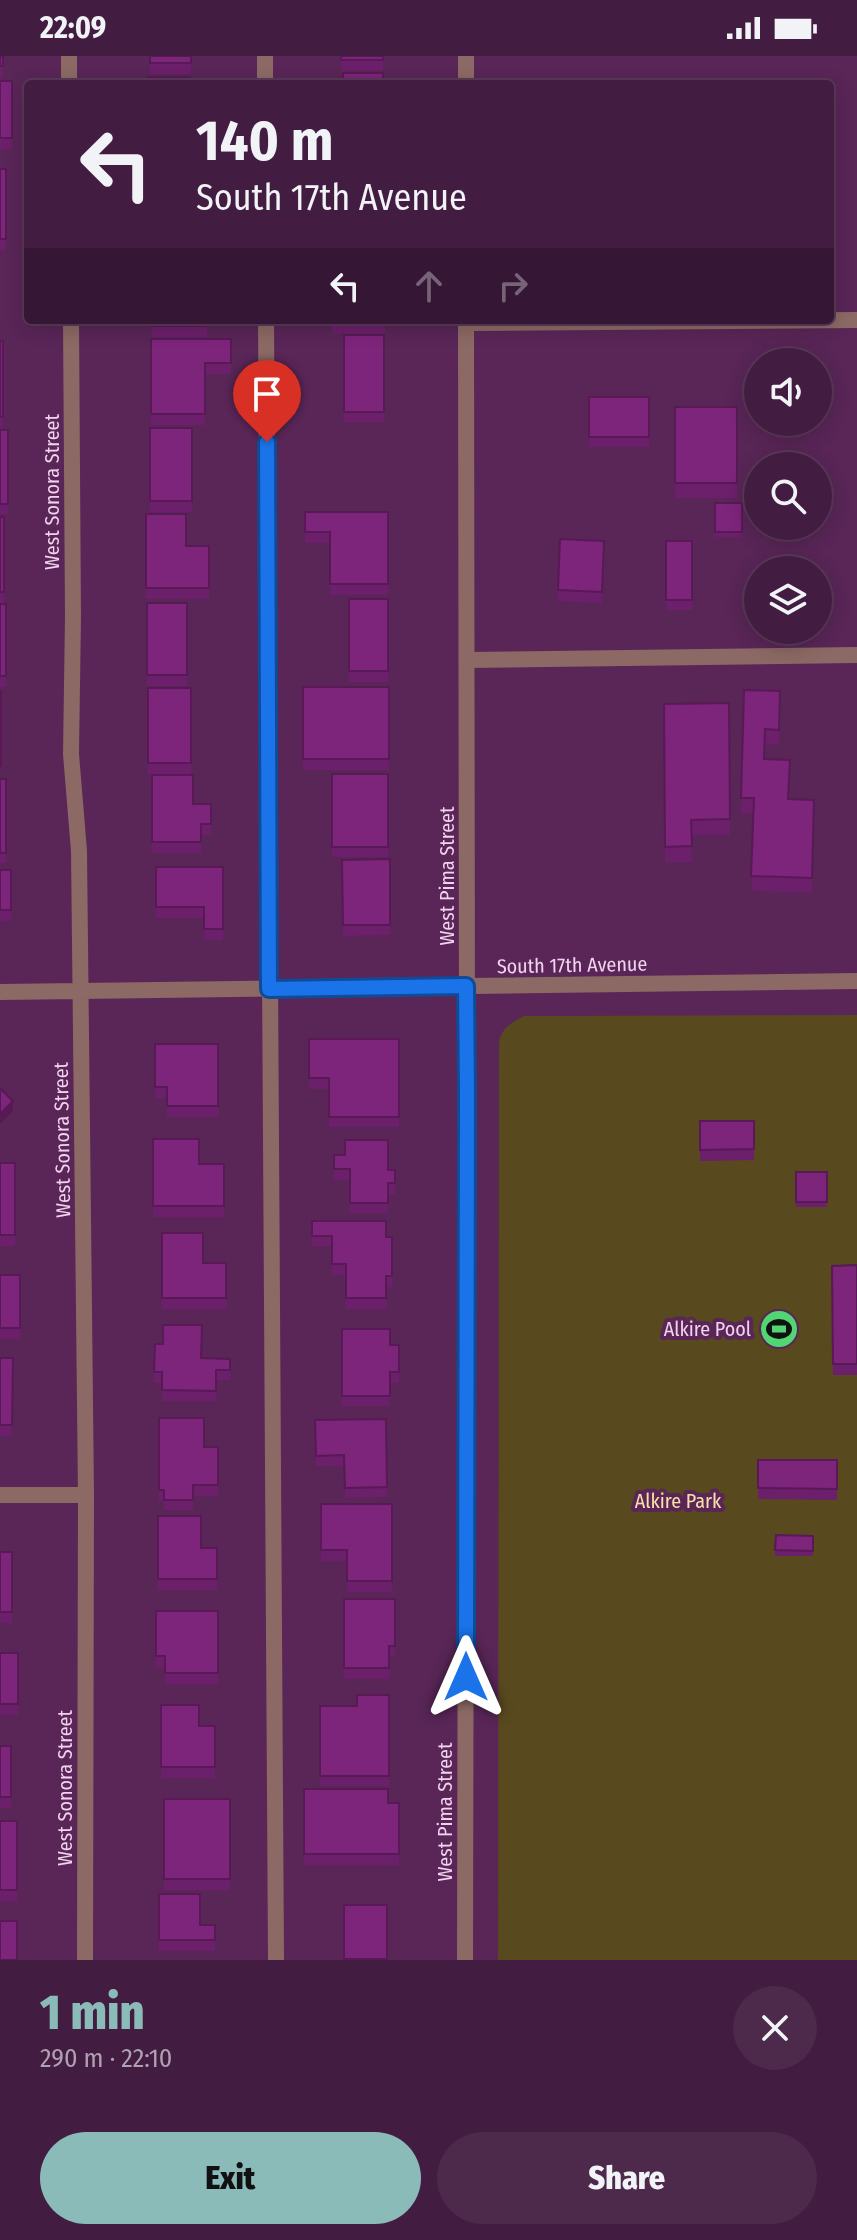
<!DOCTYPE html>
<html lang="en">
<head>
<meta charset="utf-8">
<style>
  body { margin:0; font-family:"Fira Sans Condensed",sans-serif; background:#4d294c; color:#f1f3f6; height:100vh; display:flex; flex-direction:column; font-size:30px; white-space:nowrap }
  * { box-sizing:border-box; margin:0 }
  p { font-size:26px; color:#afa1b1 }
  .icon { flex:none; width:44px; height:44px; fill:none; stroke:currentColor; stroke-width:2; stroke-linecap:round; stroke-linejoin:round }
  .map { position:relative; height:1904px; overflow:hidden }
  .panel { display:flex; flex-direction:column; background:#431c41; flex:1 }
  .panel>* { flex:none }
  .hud { position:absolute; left:24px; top:24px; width:810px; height:244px; border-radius:8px; box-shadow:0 4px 20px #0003,0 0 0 2px #5b3a5a; background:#431c41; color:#f1f3f6; overflow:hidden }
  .controls { position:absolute; left:744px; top:292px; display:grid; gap:16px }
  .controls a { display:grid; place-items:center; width:88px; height:88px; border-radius:50%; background:#431c41; box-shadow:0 4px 20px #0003,0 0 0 2px #5b3a5a; font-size:40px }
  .pin { position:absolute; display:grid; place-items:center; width:68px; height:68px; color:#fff; margin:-82px -34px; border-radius:50% 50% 50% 0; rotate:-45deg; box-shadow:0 0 8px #0007 }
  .pin .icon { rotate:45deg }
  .me { position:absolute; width:88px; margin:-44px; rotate:0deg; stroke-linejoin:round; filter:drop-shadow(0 0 6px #0008) }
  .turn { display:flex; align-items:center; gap:28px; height:168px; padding:0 40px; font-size:36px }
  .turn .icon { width:104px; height:104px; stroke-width:2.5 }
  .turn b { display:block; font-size:56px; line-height:68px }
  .lanes { display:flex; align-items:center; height:76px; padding:0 40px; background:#0003; justify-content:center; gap:40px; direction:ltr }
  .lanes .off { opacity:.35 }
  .round { display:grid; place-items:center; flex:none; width:84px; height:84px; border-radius:42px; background:#4d294c }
  .overview { display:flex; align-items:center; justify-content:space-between; height:136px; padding:0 40px }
  h1 { font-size:48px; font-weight:800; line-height:60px; color:#8bbbb9 }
  .cta { display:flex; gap:16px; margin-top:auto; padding:16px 40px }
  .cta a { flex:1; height:92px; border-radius:48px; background:#8bbbb9; color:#111; font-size:32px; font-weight:800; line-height:92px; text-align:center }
  .cta a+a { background:#4d294c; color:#f1f3f6 }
  .status { display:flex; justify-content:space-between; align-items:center; height:56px; padding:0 40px; background:#431c41; direction:ltr }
  .status svg { height:22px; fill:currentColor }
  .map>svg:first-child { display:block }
</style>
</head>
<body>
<div class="status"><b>22:09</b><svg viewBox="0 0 49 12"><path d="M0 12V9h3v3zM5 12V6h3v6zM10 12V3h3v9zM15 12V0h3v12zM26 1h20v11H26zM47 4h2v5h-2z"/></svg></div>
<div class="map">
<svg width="857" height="1904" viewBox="0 0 857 1904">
  <rect width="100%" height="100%" fill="#592657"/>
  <path fill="#58491f" d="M857,959V1904H498L499,986C502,971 511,967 524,960Z"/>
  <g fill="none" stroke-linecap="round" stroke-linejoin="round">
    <path stroke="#8c6964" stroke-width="16" d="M265,0V28
      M266,264L276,1904
      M467,604L857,599"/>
    <path stroke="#8c6964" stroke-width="16" d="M69,0V28
      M466,0V28
      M71,264L73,560L71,698L79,795L86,1439L85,1904
      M466,267L857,264
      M0,936L857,925
      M0,1439H86
      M465,1904L467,972L466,264"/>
  </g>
  <path fill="#6c1f6a" d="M0,0H3V21H0Z
    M150,0H191V18H150Z
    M341,0H383V15H341Z
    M0,25H12V93H0Z
    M0,113H6V194H0Z
    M152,264H207V281H152Z
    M332,264H385V277H332Z
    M344,279H384V366H344Z
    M151,283H231V318H205V369H151Z
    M0,285H3V371H0Z
    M589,341H649V391H589Z
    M675,351H737V442H675Z
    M150,372H192V456H150Z
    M0,374H8V458H0Z
    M715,447H742V481H715Z
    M305,456H388V539H330V487H305Z
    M146,458L186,490H209V543H146Z
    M0,461H4V547H0Z
    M604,485L602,547L558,545V534Z
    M666,485H692V554H666Z
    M349,543H388V626H349Z
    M147,547H187V630H147Z
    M0,548H6V631H0Z
    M303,631H389V714H303Z
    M148,632H191V718H148Z
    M744,634L780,635L779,689L765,688L764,703L789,743L814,744L812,837L751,835L754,757H741Z
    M729,647L730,779H691L692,806H665L664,648Z
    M332,718H388V801H332Z
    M152,719L193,748H211V779H201V797H152Z
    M0,723H6V807H0Z
    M390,803V879L343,880L342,804Z
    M156,811H223V884H204V862H156Z
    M0,814H11V865H0Z
    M309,983H399V1071H329V1033H309Z
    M155,988H218V1061H167V1042H155Z
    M700,1065H754V1104L700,1105Z
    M153,1083L199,1108H224V1161H153Z
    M334,1099L388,1114H395V1138H388V1157H350V1124H334Z
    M0,1107H15V1190H0Z
    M796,1116H827V1151H796Z
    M312,1165L386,1181H392V1231H386V1253H346V1219H332V1190H312Z
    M162,1177L203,1207H226V1253H162Z
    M857,1209V1319H833L832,1210Z
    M0,1219H20V1283H0Z
    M342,1273L390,1289H399V1327H390V1350H342Z
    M0,1302H13L12,1380H0Z
    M201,1302L230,1303V1324H216V1345H162V1327H154V1316Z
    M159,1362L204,1391H218V1440H193V1454H164V1445H159Z
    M386,1363L387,1441L345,1442L344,1410H316L315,1364Z
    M758,1404H837V1444L758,1443Z
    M321,1448H392V1536H347V1505H321Z
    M158,1460L201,1492H217V1534H158Z
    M776,1479L813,1480V1500H775Z
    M0,1496H12V1567H0Z
    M344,1543H395V1600H389V1623H344Z
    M156,1555H218V1628H165V1611H156Z
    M0,1597H18V1659H0Z
    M389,1639V1730H320V1650H357Z
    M161,1649L199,1670H215V1722H161Z
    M0,1690H11V1752H0Z
    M304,1733L388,1747H399V1809H304Z
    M164,1743H230V1834H164Z
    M0,1765H17V1845H0Z
    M159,1838L200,1869H215V1895H159Z
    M344,1849H387V1904H344Z"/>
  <path fill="#581956" d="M13,1045V1055L0,1068V1058Z"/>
  <path fill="#7d247b" stroke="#581956" stroke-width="2" d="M0,0H3V10H0Z
    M150,0H191V7H150Z
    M341,0H383V4H341Z
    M343,17H383V28H343Z
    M148,21H190V28H148Z
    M0,25H12V82H0Z
    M0,113H6V183H0Z
    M152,264H207V270H152Z
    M332,264H385V266H332Z
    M344,279H384V356H344Z
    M151,283H231V307H205V358H151Z
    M0,285H3V361H0Z
    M589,341H649V381H589Z
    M675,351H737V427H675Z
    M150,372H192V445H150Z
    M0,374H8V448H0Z
    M715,447H742V476H715Z
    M305,456H388V528H330V476H305Z
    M146,458H186V490H209V532H146Z
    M0,461H4V536H0Z
    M560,483L604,485L602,536L558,534Z
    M666,485H692V544H666Z
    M349,543H388V615H349Z
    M147,547H187V619H147Z
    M0,548H6V620H0Z
    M303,631H389V703H303Z
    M148,632H191V707H148Z
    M744,634L780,635L779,674L765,673L764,703L790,704L788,743L814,744L812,822L751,820L754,742H741Z
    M0,635H1V710H0Z
    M729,647L730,763L691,764L692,790L665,791L664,648Z
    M332,718H388V791H332Z
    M152,719H193V748H211V768H201V786H152Z
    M0,723H6V797H0Z
    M390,803V869H343L342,804Z
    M156,811H223V873H204V851H156Z
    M0,814H11V854H0Z
    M309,983H399V1061H329V1022H309Z
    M155,988H218V1050H167V1031H155Z
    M0,1032L13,1045L0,1058Z
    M700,1065H754V1093L700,1094Z
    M153,1083H199V1108H224V1150H153Z
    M345,1084H388V1114H395V1127H388V1147H350V1113H334V1099H345Z
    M0,1107H15V1179H0Z
    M796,1116H827V1146H796Z
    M312,1165H386V1181H392V1220H386V1242H346V1208H332V1180H312Z
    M162,1177H203V1207H226V1242H162Z
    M857,1209V1308H833L832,1210Z
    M0,1219H20V1272H0Z
    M163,1269H202L201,1302L230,1303V1314H216V1335L162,1334V1316H154L155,1288H163Z
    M342,1273H390V1289H399V1316H390V1340H342Z
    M0,1302H13L12,1369H0Z
    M159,1362H204V1391H218V1429H193V1444H164V1434H159Z
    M386,1363L387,1431L345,1432L344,1399L316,1400L315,1364Z
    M758,1404H837V1433L758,1432Z
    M321,1448H392V1525H347V1494H321Z
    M158,1460H201V1492H217V1523H158Z
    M776,1479L813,1480V1495L775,1494Z
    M0,1496H12V1556H0Z
    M344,1543H395V1590H389V1612H344Z
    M156,1555H218V1617H165V1600H156Z
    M0,1597H18V1648H0Z
    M357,1639H389V1720H320V1650H357Z
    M161,1649H199V1670H215V1711H161Z
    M0,1690H11V1741H0Z
    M304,1733H388V1747H399V1798H304Z
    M164,1743H230V1823H164Z
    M0,1765H17V1834H0Z
    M159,1838H200V1869H215V1884H159Z
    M344,1849H387V1903H344Z
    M0,1865H17V1904H0Z"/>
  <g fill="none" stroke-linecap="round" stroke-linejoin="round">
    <g stroke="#114b97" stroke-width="20">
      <path id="route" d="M267,386L269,933L466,930L467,1034L466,1621"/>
    </g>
    <use href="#route" stroke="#1a73e8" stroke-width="14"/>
  </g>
  <defs>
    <g id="stadium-disc" transform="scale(2)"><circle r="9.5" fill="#52d673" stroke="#592657"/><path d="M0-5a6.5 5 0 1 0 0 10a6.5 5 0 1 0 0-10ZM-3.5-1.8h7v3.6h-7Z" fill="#111"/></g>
  </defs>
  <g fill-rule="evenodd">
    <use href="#stadium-disc" x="779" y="1273"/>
  </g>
  <g text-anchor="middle" stroke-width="8" stroke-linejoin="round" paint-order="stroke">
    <g font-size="20" fill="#f2d3ef" stroke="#592657">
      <text transform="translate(52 436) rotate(-90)" y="7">West Sonora Street</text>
      <text transform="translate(447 820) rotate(-90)" y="7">West Pima Street</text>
      <text transform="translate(572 909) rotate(-1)" y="7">South 17th Avenue</text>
      <text transform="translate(62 1084) rotate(-91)" y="7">West Sonora Street</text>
      <text transform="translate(65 1732) rotate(-90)" y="7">West Sonora Street</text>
      <text transform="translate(445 1756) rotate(-90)" y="7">West Pima Street</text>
    </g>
    <g font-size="20" fill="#f2d3ef" stroke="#592657" text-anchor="end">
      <text x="751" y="1280">Alkire Pool</text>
    </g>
    <g font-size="20" fill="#f8e1a9" stroke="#592657">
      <text x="678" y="1452">Alkire Park</text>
    </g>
  </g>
</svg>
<div class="controls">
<a><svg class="icon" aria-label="sound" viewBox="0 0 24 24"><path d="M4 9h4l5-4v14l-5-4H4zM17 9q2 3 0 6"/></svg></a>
<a><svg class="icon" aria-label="search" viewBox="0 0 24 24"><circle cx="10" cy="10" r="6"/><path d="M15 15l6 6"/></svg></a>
<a><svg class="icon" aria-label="layers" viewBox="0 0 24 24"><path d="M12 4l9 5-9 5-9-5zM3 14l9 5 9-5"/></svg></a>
</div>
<div class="pin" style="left:267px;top:386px;background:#d93025"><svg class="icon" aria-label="arrive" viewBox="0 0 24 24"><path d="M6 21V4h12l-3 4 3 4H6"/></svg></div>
<svg class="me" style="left:466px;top:1621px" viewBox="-20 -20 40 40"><path d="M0-17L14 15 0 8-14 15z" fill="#1a73e8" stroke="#fff" stroke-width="4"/></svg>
<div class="hud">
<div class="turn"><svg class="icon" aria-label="left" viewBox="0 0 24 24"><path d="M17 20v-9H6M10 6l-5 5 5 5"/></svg><div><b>140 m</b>South 17th Avenue</div></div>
<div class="lanes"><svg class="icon" aria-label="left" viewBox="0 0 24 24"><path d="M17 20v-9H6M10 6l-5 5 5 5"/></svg><svg class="icon off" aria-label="ahead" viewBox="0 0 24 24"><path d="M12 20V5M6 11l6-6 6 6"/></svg><svg class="icon off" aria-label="right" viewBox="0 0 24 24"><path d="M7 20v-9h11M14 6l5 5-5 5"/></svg></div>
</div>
</div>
<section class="panel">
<div class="overview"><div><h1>1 min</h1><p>290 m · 22:10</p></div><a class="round"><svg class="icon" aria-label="close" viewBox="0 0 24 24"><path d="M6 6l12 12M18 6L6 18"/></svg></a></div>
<div class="cta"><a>Exit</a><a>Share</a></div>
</section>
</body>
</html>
